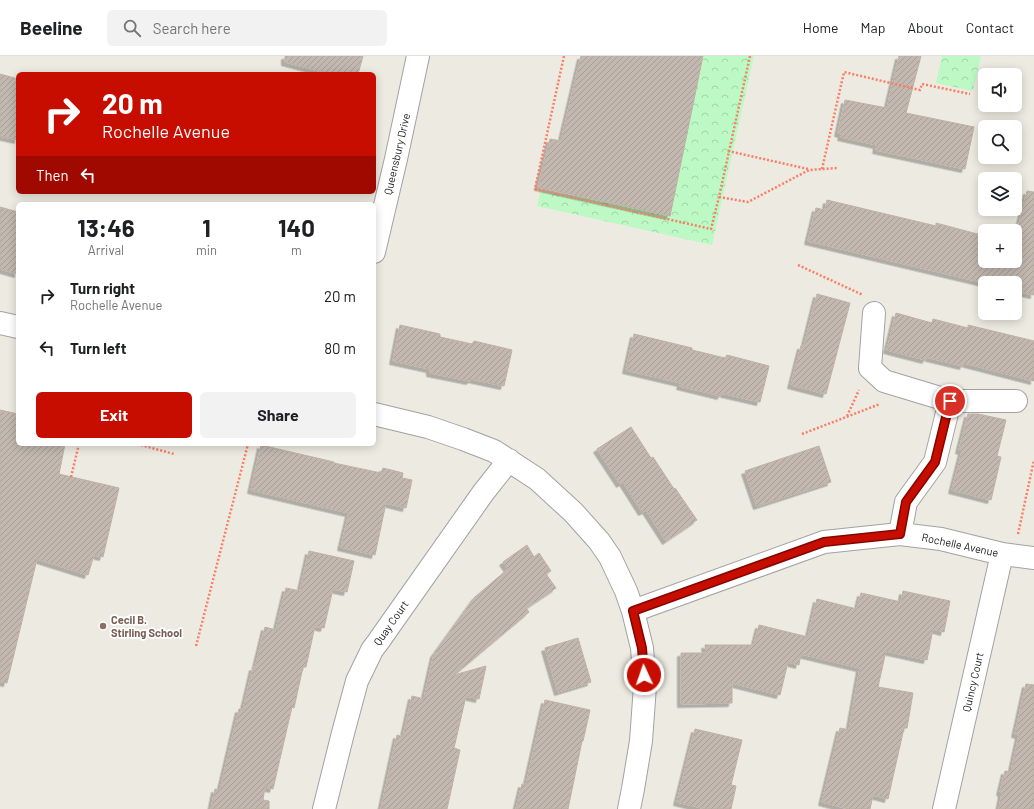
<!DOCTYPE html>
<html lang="en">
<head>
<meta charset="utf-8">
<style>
  body { margin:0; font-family:Barlow,sans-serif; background:#f2f2f2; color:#202124; height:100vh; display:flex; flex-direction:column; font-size:15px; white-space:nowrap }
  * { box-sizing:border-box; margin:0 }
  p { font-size:13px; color:#757577 }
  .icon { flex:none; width:22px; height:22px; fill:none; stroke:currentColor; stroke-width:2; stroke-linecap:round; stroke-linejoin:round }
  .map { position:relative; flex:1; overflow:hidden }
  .panel { position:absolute; left:16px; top:146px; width:360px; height:244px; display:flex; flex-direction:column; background:#fff; border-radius:6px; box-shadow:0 2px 10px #0003 }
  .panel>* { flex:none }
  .hud { position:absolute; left:16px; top:16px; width:360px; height:122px; border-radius:6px; box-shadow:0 2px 10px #0003; background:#c70c00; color:#fff; overflow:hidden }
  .fabs { position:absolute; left:978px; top:12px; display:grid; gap:8px }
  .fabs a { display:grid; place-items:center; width:44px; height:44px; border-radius:6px; background:#fff; box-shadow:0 2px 10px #0003; font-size:20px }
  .pin { position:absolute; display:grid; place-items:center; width:34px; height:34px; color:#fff; margin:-17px; border:2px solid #fff; border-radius:50%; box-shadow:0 1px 4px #0007 }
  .me { position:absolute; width:44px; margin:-22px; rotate:357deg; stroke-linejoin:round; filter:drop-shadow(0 0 3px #0008) }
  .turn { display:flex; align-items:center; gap:14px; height:84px; padding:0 20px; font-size:18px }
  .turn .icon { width:52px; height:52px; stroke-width:2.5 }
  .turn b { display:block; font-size:28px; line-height:34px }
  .then { display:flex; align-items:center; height:38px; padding:0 20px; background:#0003; gap:8px; font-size:15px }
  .eta { display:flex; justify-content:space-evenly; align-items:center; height:68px; text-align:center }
  .eta b { font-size:24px; font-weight:700; line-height:28px }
  .primary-button { display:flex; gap:8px; margin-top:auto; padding:8px 20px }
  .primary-button a { flex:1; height:46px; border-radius:6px; background:#c70c00; color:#fff; font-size:16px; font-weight:700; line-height:46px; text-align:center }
  .primary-button a+a { background:#f2f2f2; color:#202124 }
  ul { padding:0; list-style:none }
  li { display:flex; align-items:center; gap:12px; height:52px; padding:0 20px }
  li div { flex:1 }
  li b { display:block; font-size:15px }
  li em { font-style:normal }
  header { display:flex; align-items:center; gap:24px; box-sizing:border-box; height:56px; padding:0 20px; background:#fff; border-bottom:1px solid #e0e0e0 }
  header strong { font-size:19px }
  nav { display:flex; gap:22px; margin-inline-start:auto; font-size:14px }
  .search { width:280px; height:36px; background:#f2f2f2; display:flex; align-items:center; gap:10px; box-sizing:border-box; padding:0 14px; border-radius:6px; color:#757577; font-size:15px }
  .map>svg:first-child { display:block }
</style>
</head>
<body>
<header>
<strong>Beeline</strong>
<div class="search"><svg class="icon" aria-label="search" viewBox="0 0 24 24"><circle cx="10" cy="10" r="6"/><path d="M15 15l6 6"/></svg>Search here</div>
<nav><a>Home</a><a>Map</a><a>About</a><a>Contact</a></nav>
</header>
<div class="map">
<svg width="1034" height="753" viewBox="0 0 1034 753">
  <defs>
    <pattern id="park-crowns" width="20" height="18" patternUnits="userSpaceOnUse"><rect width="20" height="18" fill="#bcf9c4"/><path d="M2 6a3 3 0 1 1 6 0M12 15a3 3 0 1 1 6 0" fill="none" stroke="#a1d5a8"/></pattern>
    <pattern id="building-hatch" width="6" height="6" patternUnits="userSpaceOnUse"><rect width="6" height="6" fill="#c2b8b0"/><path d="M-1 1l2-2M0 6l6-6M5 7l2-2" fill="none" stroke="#a69e97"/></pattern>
    <filter id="shadow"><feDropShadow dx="-3.5" dy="3.5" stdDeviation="0" flood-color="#0004"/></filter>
  </defs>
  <rect width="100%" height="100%" fill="#edeae1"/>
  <path fill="url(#park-crowns)" d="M704,0H754L712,189L537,150L541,134L668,158Z
    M942,0H981L973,35L936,27Z"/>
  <path fill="url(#building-hatch)" stroke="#bfb1a3" filter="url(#shadow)" d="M285,0H363L358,18H330L285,6Z
    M581,0H703L670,160L538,131L550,83L561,85Z
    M899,0H921L906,57L974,71L965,113L876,94L877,89L841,81L842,78L838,77L845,44L887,52Z
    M0,18L18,23V84L0,80Z
    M1027,135L1034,136V239L1015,235V227H985L808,185L816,152L825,154L827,144L936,170V167L985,180V205H1015V185Z
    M0,151L18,156V218L0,213Z
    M817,238L850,247L826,338L791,329L801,290H804Z
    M896,257L932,267L933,263L968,272V269L1034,285V325L964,307L963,310L926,301V304L887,294Z
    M400,269L440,278V281L472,288L474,285L512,294L504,330L471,323L470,325L430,317V313L393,305Z
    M634,278L692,292V294L725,302L727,299L769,310L760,346L721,337V340L680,330L681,327L626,314Z
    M0,354L18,358V388H65L59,418L119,432L103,501L94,499L88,519L37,503L7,627L0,626Z
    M968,358H978L1006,364L997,400L1001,401L991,444L952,434L962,395L959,394Z
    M631,371L651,402L653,401L674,433L675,432L697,464L666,485L646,454L642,456L623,426L620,428L597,393Z
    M261,389L334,406V407L381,417L383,412L403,417L402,422L412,424L406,452L386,447L375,499L341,491L349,457L251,434Z
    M819,390L831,426L757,450L745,415Z
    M527,489L534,501L539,497L551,515L546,518L556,532L526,552L529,556L454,619L486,610L479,643L466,640L454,692L460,694L447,753H381L397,679L403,681L412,640L424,643L434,598L475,541L508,513L503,506Z
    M309,495L354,505L347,536L333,533L324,572L315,570L306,611H303L294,652L292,651L273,733L265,731L263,744L269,745V753H211L215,733L220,734L239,653L243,654L253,611L255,612L265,571L276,574L286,532L300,535Z
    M903,535L950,545L944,576L933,573L927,604L886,595L878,631L913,637L907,672H904L888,743L873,739L870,753H849L822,746L840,672L849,674L860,612L801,598L799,609L788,606L780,639L732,627V647L681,648V597H706L705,589H754L759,569L808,581L817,543L857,553L861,537L901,546Z
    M578,582L591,626L558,636L545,592Z
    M1026,628L1034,629V753H999L1002,737L1000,736L1005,715L1011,716L1019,679L1015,678Z
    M545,644L590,654L583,685H582L568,753H516L522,728L526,729Z
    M695,673L742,684L731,729L736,730L731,753H706L677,746Z"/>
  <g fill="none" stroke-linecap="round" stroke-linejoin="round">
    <g stroke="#a2a2a2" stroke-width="24">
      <path id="minor" d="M374,196L396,103L418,0
        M874,257L870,312L884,325L950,345H1016
        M0,267L18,271
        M374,358L428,371L463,383L494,395L537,423L573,456L599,485L610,501L626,535L633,555L642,592L645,630L641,685L633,733L629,753
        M900,478L906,446L935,406L950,345
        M633,555L824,486L900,478L941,483L1002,498L1034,502
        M324,753L343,677L357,625L372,594L378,586L385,576L483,437L509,404
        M944,753L1002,498"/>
    </g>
    <path stroke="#fb7d64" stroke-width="2.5" stroke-dasharray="2 2" stroke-linecap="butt" d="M564,0L535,133L711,173L719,141L750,0
      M728,95L808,113
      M822,113L844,16L920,34L922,28L970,38
      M719,141L748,146L809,114L838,112
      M798,209L863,239
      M847,360L859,334
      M802,378L880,348
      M137,388L174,398
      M71,421L79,388
      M1018,478L1034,404
      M196,590L248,388"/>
    <use href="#minor" stroke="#fff" stroke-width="22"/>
  </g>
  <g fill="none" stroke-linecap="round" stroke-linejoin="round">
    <g stroke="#810800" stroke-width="10">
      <path id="route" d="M644,619L642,592L633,555L824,486L900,478L906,446L935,406L950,345"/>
    </g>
    <use href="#route" stroke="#c70c00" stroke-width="7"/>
  </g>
  <circle fill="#8d6e63" stroke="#fff" stroke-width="1.5" cx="103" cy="570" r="4"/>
  <g text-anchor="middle" stroke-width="3.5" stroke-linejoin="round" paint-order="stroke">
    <g font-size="11" fill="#1b1b1b" stroke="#fff">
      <text transform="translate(397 98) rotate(-77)" y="4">Queensbury Drive</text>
      <text transform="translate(960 489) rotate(12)" y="4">Rochelle Avenue</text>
      <text transform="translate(391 567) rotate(-55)" y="4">Quay Court</text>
      <text transform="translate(973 626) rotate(-77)" y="4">Quincy Court</text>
    </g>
    <g font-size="11" font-weight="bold" fill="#785e54" stroke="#fff" text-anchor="start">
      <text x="111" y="568">Cecil B.<tspan x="111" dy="13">Stirling School</tspan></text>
    </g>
  </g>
</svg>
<div class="fabs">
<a><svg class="icon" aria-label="sound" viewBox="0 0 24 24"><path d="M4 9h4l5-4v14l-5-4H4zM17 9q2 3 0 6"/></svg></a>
<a><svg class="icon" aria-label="search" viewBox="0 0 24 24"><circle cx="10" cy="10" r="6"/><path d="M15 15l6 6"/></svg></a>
<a><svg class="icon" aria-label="layers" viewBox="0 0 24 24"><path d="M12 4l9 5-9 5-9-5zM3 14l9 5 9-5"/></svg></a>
<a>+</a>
<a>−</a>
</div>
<div class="pin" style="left:950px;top:345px;background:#d93025"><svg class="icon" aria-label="arrive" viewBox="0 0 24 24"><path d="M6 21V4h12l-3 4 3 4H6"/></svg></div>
<svg class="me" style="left:644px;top:619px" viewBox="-20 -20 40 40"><circle r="17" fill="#c70c00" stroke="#fff" stroke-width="3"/><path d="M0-11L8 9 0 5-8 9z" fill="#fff"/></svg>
<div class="hud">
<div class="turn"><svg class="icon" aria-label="right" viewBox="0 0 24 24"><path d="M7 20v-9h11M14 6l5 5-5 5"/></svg><div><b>20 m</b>Rochelle Avenue</div></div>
<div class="then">Then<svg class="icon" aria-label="left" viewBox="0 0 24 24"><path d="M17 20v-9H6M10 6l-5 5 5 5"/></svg></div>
</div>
<section class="panel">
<div class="eta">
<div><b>13:46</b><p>Arrival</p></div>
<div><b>1</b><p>min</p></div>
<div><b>140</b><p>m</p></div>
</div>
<ul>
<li><svg class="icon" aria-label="right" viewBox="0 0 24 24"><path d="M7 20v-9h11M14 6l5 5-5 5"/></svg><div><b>Turn right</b><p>Rochelle Avenue</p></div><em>20 m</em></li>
<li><svg class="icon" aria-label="left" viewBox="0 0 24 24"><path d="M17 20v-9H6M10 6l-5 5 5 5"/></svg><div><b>Turn left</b></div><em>80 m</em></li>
</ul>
<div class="primary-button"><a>Exit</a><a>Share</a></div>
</section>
</div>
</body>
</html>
